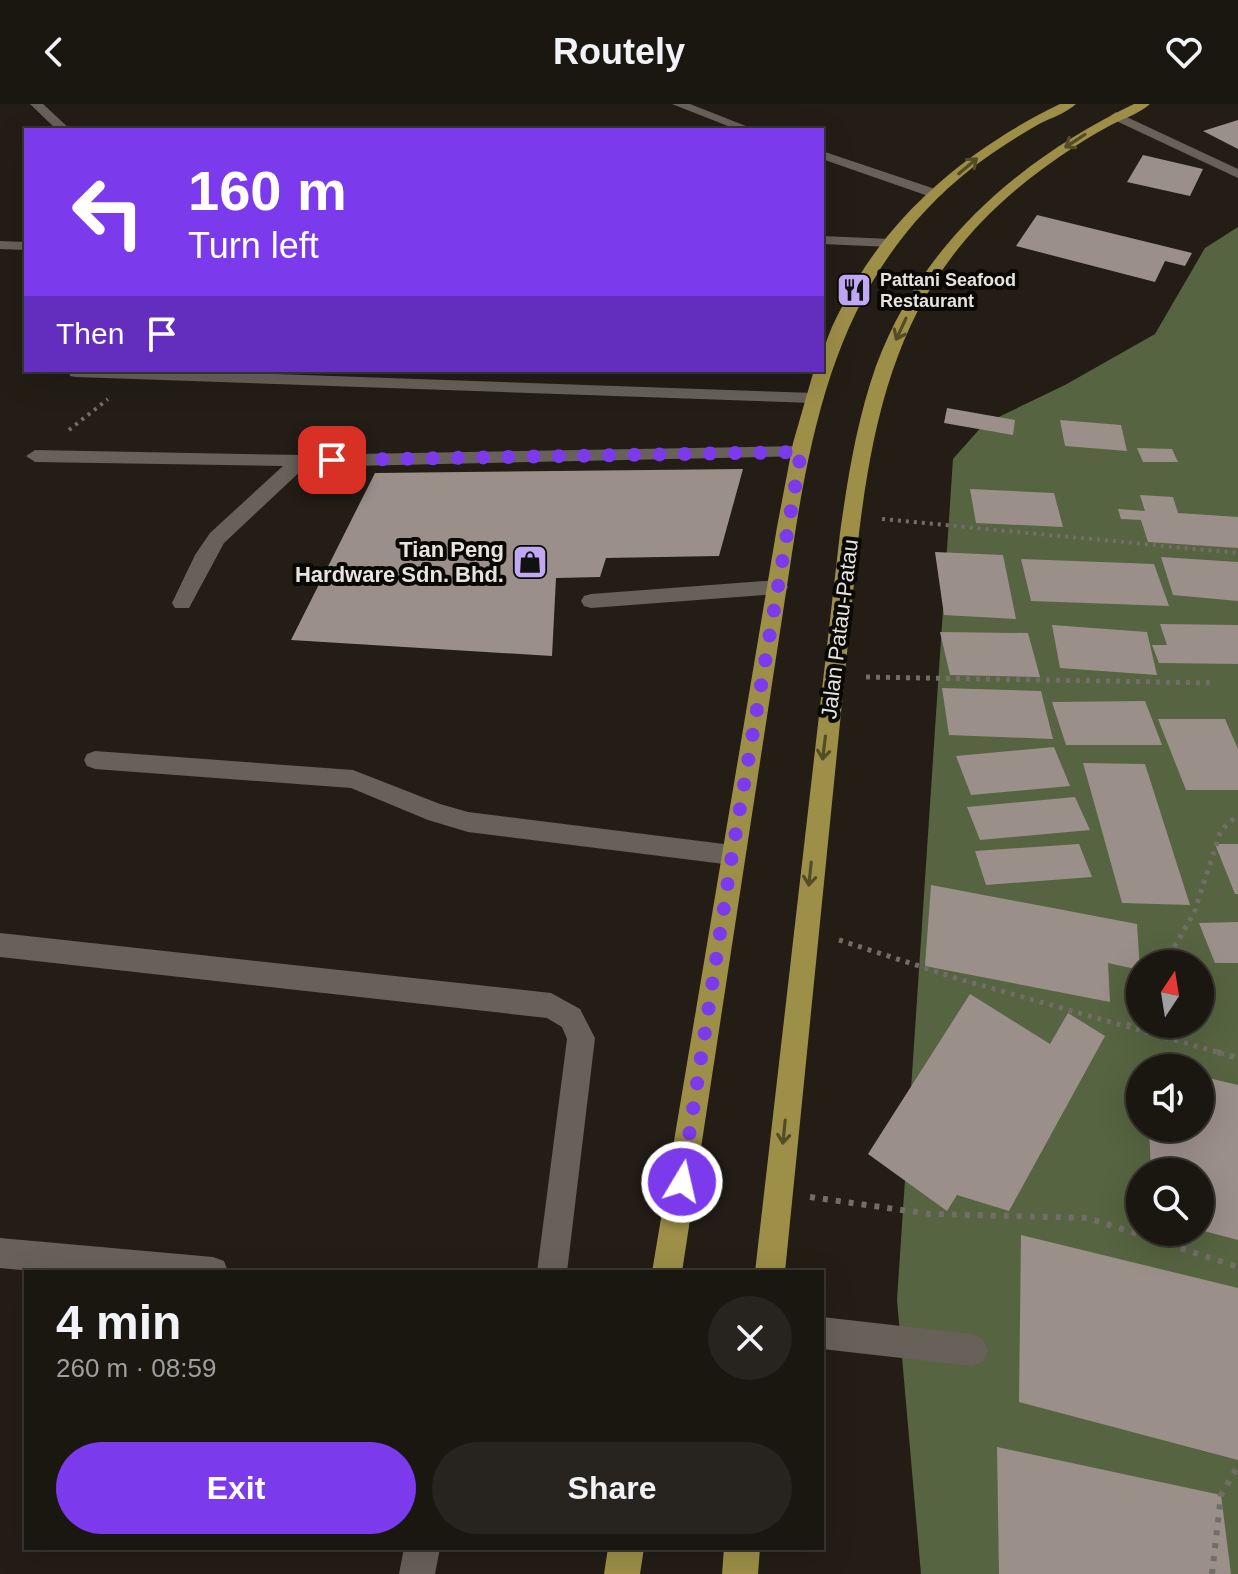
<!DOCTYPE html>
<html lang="en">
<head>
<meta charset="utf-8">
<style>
  body { margin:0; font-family:Arial,sans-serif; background:#27231e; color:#f1f3f6; height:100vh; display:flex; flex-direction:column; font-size:30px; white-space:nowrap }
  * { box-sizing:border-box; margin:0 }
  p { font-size:26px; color:#9f9f9f }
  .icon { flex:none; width:44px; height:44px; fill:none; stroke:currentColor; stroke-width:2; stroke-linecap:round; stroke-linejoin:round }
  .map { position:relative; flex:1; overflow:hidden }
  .details { position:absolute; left:24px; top:1166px; width:800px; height:280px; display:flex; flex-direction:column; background:#1a1610; border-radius:0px; box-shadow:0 8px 32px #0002,0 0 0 2px #383530 }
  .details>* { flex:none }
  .banner { position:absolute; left:24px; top:24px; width:800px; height:244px; border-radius:0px; box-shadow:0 8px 32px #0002,0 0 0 2px #383530; background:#7c3aed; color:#fff; overflow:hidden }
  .needle { width:52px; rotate:12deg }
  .controls { position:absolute; left:1126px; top:846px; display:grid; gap:16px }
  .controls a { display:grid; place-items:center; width:88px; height:88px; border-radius:50%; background:#1a1610; box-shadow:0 8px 32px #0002,0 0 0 2px #383530; font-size:40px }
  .pin { position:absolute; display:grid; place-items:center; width:68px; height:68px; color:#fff; margin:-34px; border-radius:16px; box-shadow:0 4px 12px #0006 }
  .me { position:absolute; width:88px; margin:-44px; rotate:9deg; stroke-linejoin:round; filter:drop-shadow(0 0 6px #0008) }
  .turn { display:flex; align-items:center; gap:28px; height:168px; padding:0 32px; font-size:36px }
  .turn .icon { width:104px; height:104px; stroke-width:2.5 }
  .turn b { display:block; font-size:56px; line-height:68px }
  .then { display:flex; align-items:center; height:76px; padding:0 32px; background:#0003; gap:16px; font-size:30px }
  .round { display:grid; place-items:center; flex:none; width:84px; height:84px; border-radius:42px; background:#27231e }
  .overview { display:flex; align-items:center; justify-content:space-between; height:136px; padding:0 32px }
  h1 { font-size:48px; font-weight:700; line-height:60px }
  .button { display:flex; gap:16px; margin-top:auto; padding:16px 32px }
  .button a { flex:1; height:92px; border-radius:48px; background:#7c3aed; color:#fff; font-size:32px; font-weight:700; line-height:92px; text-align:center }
  .button a+a { background:#27231e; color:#f1f3f6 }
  header { display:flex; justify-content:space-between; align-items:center; height:104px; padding:0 32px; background:#1a1610; font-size:36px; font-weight:700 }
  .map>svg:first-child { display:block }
</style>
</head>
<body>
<header><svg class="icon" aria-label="back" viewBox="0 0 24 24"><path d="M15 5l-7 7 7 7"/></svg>Routely<svg class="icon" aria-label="heart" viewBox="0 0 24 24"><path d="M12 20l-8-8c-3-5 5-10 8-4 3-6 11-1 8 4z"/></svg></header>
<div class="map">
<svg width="1238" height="1470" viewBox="0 0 1238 1470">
  <rect width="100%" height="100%" fill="#231d16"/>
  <path fill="#566441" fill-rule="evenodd" d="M1238,123V1470H921L897,1196L953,355L984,320L1065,281L1155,230L1205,144ZM1140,860H1200V920H1140ZM1140,964H1200V1024H1140ZM1140,1068H1200V1128H1140Z"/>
  <path fill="#9b8f8a" d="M1238,16V45L1203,27Z
    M1143,51L1203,65L1190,92L1127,78Z
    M1037,111L1192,149L1185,162L1165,157L1155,178L1016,142Z
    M947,304L1015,316L1013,331L944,319Z
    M1060,316L1121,321L1127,347L1065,342Z
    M1137,344L1172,345L1178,358H1143Z
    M743,365L719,452L606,454L600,473L556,474L552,552L291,536L375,369Z
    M970,385L1054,389L1063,423L976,419Z
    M1140,391L1173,393L1178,409L1238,413V444L1148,438L1141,416L1121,415L1118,405L1145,407Z
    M935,448L1003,451L1016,515L944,511Z
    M1161,453L1238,458V497L1173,491Z
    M1021,455L1154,460L1169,502L1031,497Z
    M1160,520L1238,521V560L1159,559L1152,541H1167Z
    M1052,521L1147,528L1157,571L1060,564Z
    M940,528L1028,529L1040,573L950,571Z
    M942,584L1041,587L1053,635L949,631Z
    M1145,597L1162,641H1066L1052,598Z
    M1158,615H1225L1238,645V686H1186Z
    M1054,643L1070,682L971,691L956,652Z
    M1083,659L1145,660L1190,801L1122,799Z
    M1075,693L1090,726L980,736L967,703Z
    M1079,740L1092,773L986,781L975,747Z
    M1215,740H1238V790H1235Z
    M931,781L1137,820L1140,866L1108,859L1110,898L925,862Z
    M1238,818V859H1215L1199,819Z
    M970,890L1050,940L1068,909L1105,932L1009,1107L957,1091L947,1107L868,1050Z
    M1200,972L1238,981V1136L1200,1126V1068H1151L1149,1024H1200Z
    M1021,1131L1238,1184V1356L1019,1298Z
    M997,1343L1221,1391L1231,1470H999Z"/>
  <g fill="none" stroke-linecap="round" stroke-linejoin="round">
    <path stroke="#726d67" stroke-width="4" stroke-dasharray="3 5" stroke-linecap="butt" d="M69,326L108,295
      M882,415L1238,449"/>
    <path stroke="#726d67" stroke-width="5" stroke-dasharray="4 6" stroke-linecap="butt" d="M866,573L1216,579
      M839,836L959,875L1224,950
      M1164,860L1194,809L1221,726L1238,711
      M1128,922L1140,901"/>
    <path stroke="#726d67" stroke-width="6" stroke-dasharray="5 8" stroke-linecap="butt" d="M1217,948L1238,954
      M810,1093L930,1110L1088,1114L1238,1163
      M1212,1470L1221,1391L1238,1362"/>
    <path fill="#686159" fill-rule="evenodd" d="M30,0H43L71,26H57Z
      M672,0H690L756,26H738Z
      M1116,8L1238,65V74L1112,15L1110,12Z
      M822,47L941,87L943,90L931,93L822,55Z
      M822,132L891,135L898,139L891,143L822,140Z
      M0,137L26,138V146L0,145Z
      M69,266H162L815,289L824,294L815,299L76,273L70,272Z
      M801,342L807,344L810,348L807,352L305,363L224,439L189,504H175L172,499L195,451L210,429L283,362L35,358L26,352L35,346L300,351Z
      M778,476L785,478L788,483L785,488L778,490L591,504L584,502L581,497L584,492L591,490Z
      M95,647L353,666L440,700L468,708L732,741L741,744L744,751L741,758L732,761L468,728L428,716L351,684L95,665L87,662L84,656L87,650Z
      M0,829L551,889L580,905L595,934L567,1168H537L567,935L562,923L547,914L0,853Z
      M0,1134L213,1153L224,1157L228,1168H42L0,1164Z
      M822,1213L972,1230L983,1235L988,1246L983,1257L972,1262L822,1245Z
      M404,1444H440L435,1470H399Z"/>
    <path fill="#9d8f48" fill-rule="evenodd" d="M1060,0H1076C1066,9 1051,14 1039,20C1016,33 993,48 972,64C854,157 819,281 796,423L682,1168H652L777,423L793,339L814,266H822C822,240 833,220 845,197C891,108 971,43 1060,0Z
      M1134,0H1150C1140,9 1125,14 1113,20C1088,33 1064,49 1041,66C912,161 878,276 859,429L785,1168H755L840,429C848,372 857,316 876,262C921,140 1020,55 1134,0Z
      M608,1444H644L640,1470H604Z
      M724,1444H760L758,1470H722Z"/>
  </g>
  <defs><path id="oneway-shaft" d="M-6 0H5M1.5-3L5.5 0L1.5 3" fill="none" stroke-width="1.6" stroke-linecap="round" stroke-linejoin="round" transform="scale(2)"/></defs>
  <g stroke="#544c26">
    <use href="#oneway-shaft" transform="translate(1075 37) rotate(147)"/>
    <use href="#oneway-shaft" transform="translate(968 62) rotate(-40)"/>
    <use href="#oneway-shaft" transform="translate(901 225) rotate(115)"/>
    <use href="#oneway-shaft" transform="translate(824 644) rotate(97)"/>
    <use href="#oneway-shaft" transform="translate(810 770) rotate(96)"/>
    <use href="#oneway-shaft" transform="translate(784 1028) rotate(96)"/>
  </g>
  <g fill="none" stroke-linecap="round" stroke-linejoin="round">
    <path stroke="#7c3aed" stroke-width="14" stroke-dasharray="0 25.2" d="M332,356L801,348L732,751L682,1078"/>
  </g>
  <defs>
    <g id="restaurant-square" transform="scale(1.8)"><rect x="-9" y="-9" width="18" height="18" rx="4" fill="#c0a8f4" stroke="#0a0805"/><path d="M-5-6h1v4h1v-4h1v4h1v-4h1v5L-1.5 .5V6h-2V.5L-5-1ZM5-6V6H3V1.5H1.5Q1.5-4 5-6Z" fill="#111"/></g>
    <g id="shop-square" transform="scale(1.8)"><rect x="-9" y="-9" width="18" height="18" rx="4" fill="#c0a8f4" stroke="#0a0805"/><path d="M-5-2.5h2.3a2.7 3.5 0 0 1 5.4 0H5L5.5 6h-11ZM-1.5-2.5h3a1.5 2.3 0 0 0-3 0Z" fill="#111"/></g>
  </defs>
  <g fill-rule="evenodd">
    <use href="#restaurant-square" x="854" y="186"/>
    <use href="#shop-square" x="530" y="458"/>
  </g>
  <g text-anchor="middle" stroke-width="8" stroke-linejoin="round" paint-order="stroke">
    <g font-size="18" font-weight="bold" fill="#e7e3de" stroke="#0a0805" text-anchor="start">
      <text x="880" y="182">Pattani Seafood<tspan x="880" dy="21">Restaurant</tspan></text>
    </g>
    <g font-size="22" font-weight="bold" fill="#e7e3de" stroke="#0a0805" text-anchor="end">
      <text x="504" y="453">Tian Peng<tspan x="504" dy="25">Hardware Sdn. Bhd.</tspan></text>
    </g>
    <g font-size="22" fill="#e7e3de" stroke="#0a0805">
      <text transform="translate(839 525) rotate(-83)" y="8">Jalan Patau-Patau</text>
    </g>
  </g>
</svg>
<div class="controls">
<a><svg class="needle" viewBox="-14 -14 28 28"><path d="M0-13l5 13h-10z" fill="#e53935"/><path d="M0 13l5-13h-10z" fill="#9f9f9f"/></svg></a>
<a><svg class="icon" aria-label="sound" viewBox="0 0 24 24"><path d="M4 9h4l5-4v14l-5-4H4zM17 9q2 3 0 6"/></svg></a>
<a><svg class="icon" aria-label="search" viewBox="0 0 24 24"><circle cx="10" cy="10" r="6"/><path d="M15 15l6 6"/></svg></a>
</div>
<div class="pin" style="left:332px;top:356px;background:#d93025"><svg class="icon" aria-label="arrive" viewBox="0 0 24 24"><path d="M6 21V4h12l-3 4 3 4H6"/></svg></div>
<svg class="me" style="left:682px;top:1078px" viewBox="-20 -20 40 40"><circle r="17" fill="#7c3aed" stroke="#fff" stroke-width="3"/><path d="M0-11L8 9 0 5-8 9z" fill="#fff"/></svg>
<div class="banner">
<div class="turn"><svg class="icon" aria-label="left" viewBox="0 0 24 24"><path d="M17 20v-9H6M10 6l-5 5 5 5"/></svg><div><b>160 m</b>Turn left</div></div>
<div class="then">Then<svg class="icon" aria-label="arrive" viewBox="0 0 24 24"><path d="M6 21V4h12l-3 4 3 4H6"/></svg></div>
</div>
<section class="details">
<div class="overview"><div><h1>4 min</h1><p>260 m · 08:59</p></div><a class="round"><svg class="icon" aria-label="close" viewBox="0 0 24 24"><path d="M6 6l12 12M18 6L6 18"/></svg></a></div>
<div class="button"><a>Exit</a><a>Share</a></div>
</section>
</div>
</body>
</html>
